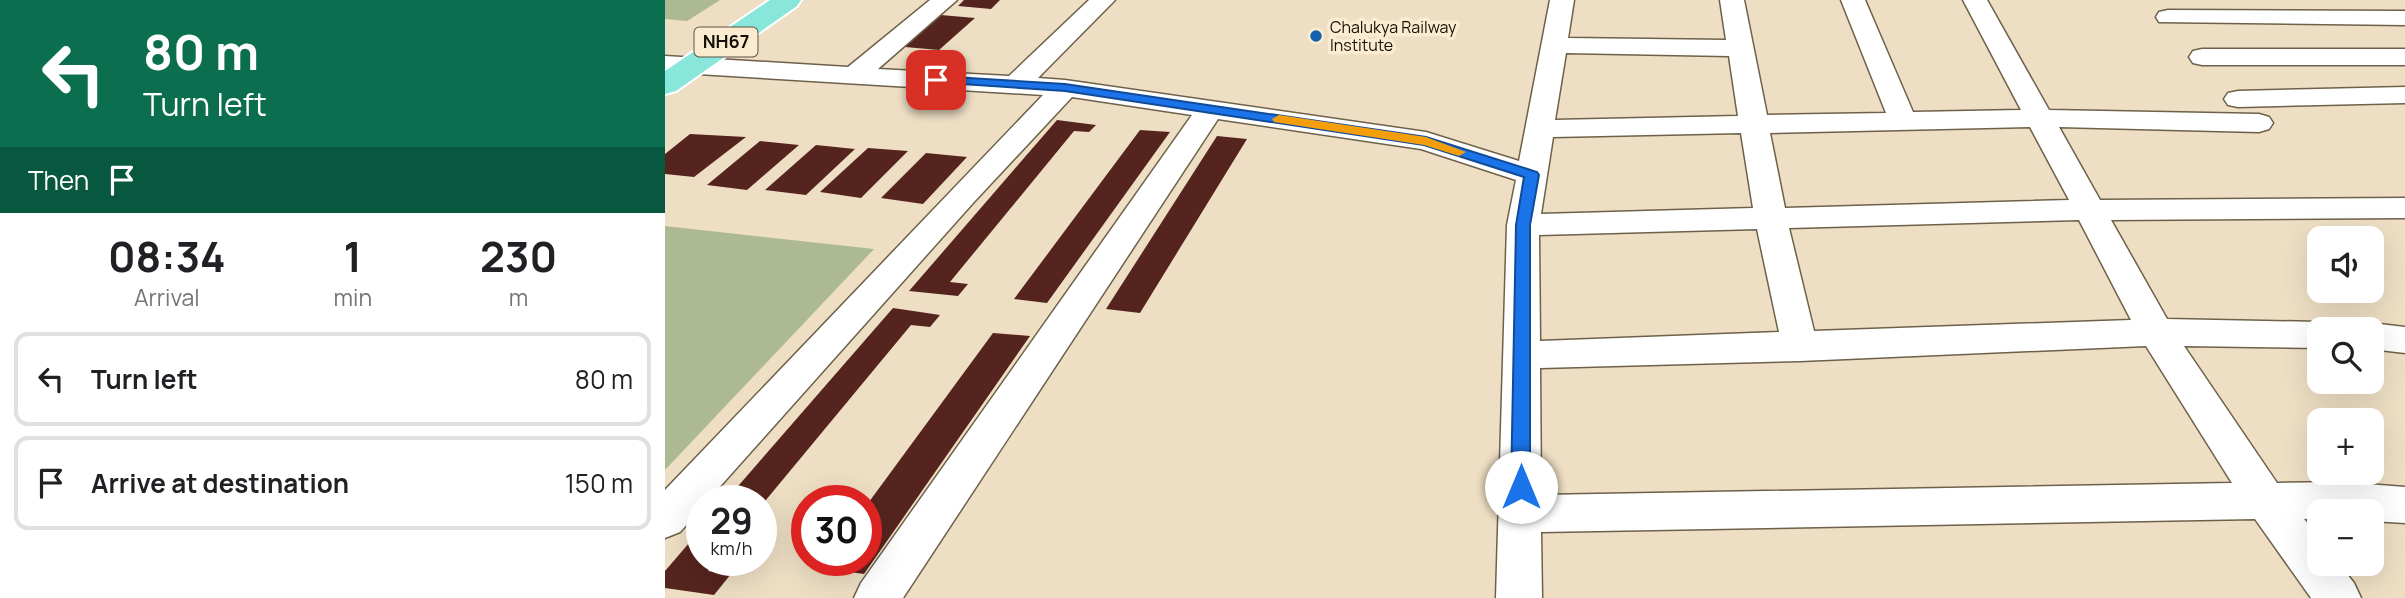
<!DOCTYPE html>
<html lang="en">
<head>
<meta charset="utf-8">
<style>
  body { margin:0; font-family:Manrope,sans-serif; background:#f6f6f6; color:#202124; height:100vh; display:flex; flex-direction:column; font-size:26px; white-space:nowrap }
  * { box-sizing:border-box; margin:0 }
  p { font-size:23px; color:#757577 }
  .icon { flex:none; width:38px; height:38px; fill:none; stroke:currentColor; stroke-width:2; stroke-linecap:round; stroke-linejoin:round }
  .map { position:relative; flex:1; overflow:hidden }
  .details { display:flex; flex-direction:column; background:#fff; width:665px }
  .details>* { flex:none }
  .hud { background:#0b6e4f; color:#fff; overflow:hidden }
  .buttons { position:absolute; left:1642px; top:226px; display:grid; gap:14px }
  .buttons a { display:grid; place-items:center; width:77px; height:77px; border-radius:14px; background:#fff; box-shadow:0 7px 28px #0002; font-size:35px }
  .speed { position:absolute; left:21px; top:485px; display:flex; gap:14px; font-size:35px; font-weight:700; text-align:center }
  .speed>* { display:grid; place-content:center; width:91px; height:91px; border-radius:50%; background:#fff; box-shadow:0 7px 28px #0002; line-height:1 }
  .speed small { font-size:18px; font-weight:400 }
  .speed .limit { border:10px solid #d22; background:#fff; color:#111 }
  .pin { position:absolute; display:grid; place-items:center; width:60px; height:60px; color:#fff; margin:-30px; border-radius:14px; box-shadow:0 4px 10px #0006 }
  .me { position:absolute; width:77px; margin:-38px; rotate:0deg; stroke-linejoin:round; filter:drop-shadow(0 0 5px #0008) }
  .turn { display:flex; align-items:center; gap:24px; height:147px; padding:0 28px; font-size:32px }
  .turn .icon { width:91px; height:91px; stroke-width:2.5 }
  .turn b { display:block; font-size:49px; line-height:60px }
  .then { display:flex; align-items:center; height:66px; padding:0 28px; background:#0003; gap:14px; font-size:26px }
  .eta { display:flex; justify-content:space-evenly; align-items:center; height:119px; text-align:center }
  .eta b { font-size:42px; font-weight:700; line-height:49px }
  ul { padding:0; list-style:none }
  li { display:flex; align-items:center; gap:21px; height:94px; margin:0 14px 10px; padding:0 14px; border:4px solid #e0e0e0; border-radius:14px }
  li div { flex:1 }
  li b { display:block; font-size:26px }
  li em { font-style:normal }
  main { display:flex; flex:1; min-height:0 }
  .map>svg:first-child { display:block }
</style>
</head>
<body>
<main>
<section class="details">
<div class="hud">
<div class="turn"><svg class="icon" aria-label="left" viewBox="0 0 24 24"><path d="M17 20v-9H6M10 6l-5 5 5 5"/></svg><div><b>80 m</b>Turn left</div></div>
<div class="then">Then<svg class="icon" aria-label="arrive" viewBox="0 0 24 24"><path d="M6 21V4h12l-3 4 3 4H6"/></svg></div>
</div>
<div class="eta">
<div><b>08:34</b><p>Arrival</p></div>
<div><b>1</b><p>min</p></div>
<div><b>230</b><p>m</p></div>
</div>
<ul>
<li><svg class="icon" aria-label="left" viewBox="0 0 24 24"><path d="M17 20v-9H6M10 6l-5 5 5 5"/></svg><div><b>Turn left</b></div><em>80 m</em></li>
<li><svg class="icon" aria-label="arrive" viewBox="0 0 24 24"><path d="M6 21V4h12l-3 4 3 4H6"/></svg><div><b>Arrive at destination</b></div><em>150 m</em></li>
</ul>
</section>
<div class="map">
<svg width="1740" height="598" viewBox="0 0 1740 598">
  <rect width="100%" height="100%" fill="#eedfc4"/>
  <path fill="#acb993" d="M0,0H55L22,21L0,19Z
    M0,226L209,249L0,470Z"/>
  <path fill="#56241e" d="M299,0H335L326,9L293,6Z
    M276,15L310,18L274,50L240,47Z
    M392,120L431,125L424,132L409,131L285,282L303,284L293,296L244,291Z
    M475,130L505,132L382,303L349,299Z
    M25,134L81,137L29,177L0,174V154Z
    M552,136L582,139L475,313L441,309Z
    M95,141L134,145L82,190L42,185Z
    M151,145L190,149L141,195L100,190Z
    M203,148L243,151L196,198L155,192Z
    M261,153L302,157L258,204L216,198Z
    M228,308L275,315L265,327L246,325L96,506V500H61Z
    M328,333L365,336L199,574L156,568L162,560H201V506Z
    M37,528V560H52L43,571L66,574L49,595L0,588V571Z"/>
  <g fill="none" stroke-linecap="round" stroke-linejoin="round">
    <g stroke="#6d6149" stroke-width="3">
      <path id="minor" d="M265,0H292L213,69L344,76L424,0H450L373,78L400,80L761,132L854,161L885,0H909L903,38L1061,40L1055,0H1079L1102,115L1221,113L1176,0H1200L1248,112L1356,110L1298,0H1322L1384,110L1594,114L1604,117L1608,123L1604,129L1594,132L1394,127L1435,200L1740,198V218L1446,220L1502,319L1654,322L1667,326L1669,329H1654V348L1519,346L1612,483L1676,482L1740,487V523L1706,521V511H1654V518L1639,519L1654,537V564H1674L1689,583L1696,598H1646L1590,519L876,532L877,598H831L842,225L851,180L756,149L553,119L238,598H189L196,583L527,115L407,97L308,203L43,500H37V508L15,532L0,538V490L378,95L0,72V56L183,67ZM901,53L1064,56L1073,116L890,120ZM1365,127L1404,200L1120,208L1105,133ZM1076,133L1088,208L876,214L888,137ZM1414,220L1466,320L1149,331L1124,228ZM1092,229L1114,332L875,341L874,235ZM1481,346L1567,483L876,495L875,368L1135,361Z
        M1503,10L1740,11V25L1494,22L1491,17L1494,12Z
        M1537,49H1740V65H1537L1528,63L1524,57L1528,51Z
        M1740,87V103L1573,107L1563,105L1559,99L1563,93L1573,91Z
        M1706,323L1740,327V353L1706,349V329H1692Z"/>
    </g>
    <g stroke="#fff" stroke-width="4">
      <path id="trunk" d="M105,0H136L132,6L11,91L0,94V71Z"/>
    </g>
    <use href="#minor" fill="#fff" fill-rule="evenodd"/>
    <use href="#trunk" fill="#88e6da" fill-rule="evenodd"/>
  </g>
  <path fill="#1a73e8" stroke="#114b97" stroke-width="2" d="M271,76L400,84L761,137L872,172L874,175L865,225V487L862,493L856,495L849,493L846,487L851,225L859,177L759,145L400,91L267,82L265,80Z"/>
  <path fill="#f59e0b" d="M614,115L761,137L801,152L794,156L759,145L609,122L607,119Z"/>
  <circle fill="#1260af" stroke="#fbecd1" stroke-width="2.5" cx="651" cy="36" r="7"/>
  <g text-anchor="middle" stroke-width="7" stroke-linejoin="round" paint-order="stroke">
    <g font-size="16" fill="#141006" stroke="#fbecd1" text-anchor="start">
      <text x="665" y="33">Chalukya Railway<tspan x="665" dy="18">Institute</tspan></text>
    </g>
    <rect fill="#fbecd1" stroke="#595243" stroke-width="2" x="29.5" y="27.5" width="63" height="29" rx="5"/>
    <g font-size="18" font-weight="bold" fill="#141006">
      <text x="61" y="48">NH67</text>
    </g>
  </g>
</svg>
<div class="buttons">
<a><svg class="icon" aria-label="sound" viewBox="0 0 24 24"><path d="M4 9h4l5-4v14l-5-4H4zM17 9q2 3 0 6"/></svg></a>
<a><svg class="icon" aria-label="search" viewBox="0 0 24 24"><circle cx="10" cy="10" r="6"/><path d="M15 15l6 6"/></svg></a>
<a>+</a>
<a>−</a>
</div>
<div class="speed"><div>29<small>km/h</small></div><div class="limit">30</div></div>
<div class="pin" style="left:271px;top:80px;background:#d93025"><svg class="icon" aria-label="arrive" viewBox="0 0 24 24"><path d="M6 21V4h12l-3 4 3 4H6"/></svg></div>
<svg class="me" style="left:856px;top:487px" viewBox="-20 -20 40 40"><circle r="19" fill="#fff"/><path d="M0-13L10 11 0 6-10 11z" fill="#1a73e8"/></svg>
</div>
</main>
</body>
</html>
